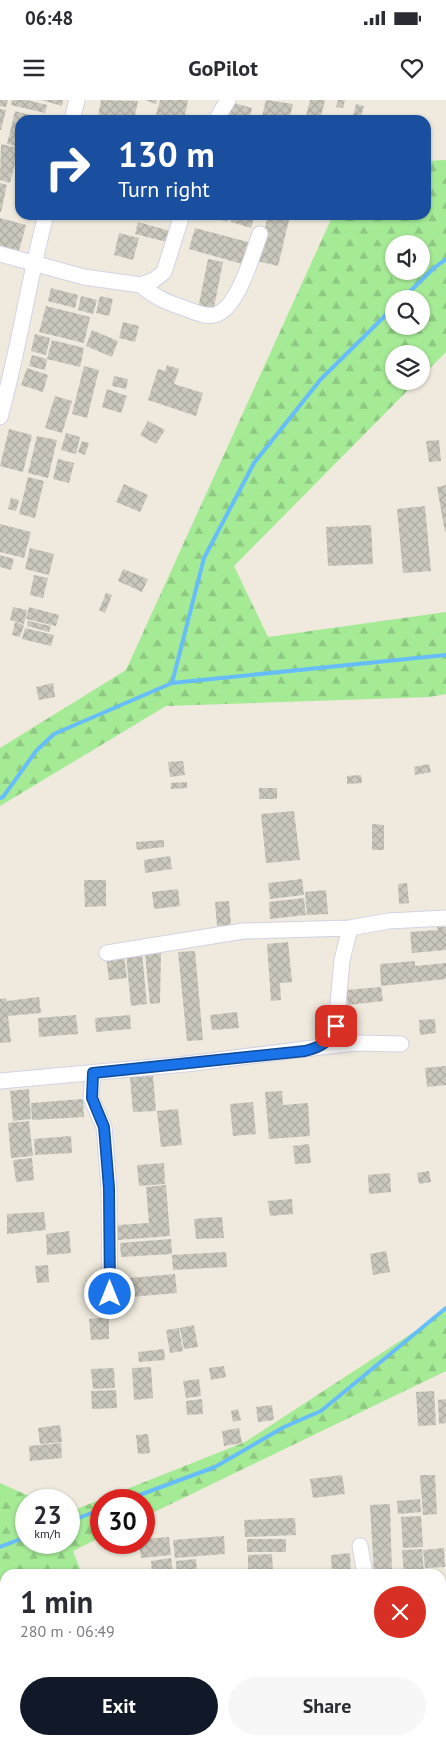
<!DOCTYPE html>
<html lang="en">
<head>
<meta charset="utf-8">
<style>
  body { margin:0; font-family:"PT Sans",sans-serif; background:#f7f7f7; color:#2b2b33; height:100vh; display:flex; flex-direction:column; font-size:19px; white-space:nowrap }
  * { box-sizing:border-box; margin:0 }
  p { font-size:16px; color:#7c7c81 }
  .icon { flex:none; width:28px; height:28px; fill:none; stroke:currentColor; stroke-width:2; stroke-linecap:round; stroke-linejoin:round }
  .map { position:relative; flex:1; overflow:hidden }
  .details { position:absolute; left:0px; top:1469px; width:446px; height:176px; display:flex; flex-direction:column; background:#fff; border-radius:15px 15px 0 0; box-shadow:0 1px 4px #0004 }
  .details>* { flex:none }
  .hud { position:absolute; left:15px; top:15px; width:416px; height:105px; border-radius:15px; box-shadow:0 1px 4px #0004; background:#1a4fa0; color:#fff; overflow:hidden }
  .buttons { position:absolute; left:385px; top:135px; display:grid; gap:10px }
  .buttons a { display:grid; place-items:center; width:45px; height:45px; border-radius:50%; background:#fff; box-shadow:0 1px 4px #0004; font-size:25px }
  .speed { position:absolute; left:15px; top:1389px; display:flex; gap:10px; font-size:25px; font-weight:700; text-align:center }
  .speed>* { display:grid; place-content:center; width:65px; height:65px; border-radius:50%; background:#fff; box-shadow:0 1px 4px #0004; line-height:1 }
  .speed small { font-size:12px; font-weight:400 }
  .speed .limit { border:8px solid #d22; background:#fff; color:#111 }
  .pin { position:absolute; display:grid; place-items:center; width:42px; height:42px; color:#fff; margin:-21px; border-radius:10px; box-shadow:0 2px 8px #0006 }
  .me { position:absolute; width:55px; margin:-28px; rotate:0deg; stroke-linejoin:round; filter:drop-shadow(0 0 4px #0008) }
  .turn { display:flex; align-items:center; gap:18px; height:105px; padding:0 20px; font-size:22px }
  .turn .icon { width:65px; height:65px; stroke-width:2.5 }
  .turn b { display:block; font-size:35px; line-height:42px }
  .round { display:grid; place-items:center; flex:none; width:52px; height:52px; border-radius:26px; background:#f7f7f7 }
  .overview { display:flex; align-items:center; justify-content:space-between; height:85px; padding:0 20px }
  h1 { font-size:30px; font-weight:800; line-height:38px }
  .primary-button { display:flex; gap:10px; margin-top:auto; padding:10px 20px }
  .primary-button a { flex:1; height:58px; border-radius:30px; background:#111827; color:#fff; font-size:20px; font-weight:800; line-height:58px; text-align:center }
  .primary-button a+a { background:#f7f7f7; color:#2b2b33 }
  .status { display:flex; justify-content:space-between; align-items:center; height:35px; padding:0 25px; background:#fff; direction:ltr }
  .status svg { height:14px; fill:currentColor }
  header { display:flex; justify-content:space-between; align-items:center; height:65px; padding:0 20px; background:#fff; font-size:22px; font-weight:800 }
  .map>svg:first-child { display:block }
</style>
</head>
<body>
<div class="status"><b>06:48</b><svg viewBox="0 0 49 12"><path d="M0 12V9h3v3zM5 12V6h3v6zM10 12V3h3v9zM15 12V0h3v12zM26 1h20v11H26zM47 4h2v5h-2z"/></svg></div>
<header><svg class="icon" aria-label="menu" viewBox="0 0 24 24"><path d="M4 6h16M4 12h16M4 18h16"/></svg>GoPilot<svg class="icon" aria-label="heart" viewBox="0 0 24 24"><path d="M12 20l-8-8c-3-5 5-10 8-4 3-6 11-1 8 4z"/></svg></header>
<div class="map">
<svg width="446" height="1644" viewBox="0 0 446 1644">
  <defs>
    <pattern id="forest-firs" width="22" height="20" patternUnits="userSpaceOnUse" patternTransform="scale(1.25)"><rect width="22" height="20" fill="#a5ea95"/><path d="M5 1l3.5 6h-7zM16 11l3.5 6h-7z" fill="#8ec981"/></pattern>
    <pattern id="building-cross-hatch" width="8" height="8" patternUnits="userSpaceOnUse" patternTransform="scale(1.25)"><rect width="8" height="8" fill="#cac7bc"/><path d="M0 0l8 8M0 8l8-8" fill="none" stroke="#aeaba2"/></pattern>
  </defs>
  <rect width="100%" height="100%" fill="#efeadd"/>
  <path fill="url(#forest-firs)" fill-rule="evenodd" d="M446,60V252L421,277V254H394V281H417L234,466L268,537L446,512V594L430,597L166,606L0,706V648L126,570L333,115H426V61ZM394,144H421V171H394ZM394,199H421V226H394Z
    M446,1211V1271L144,1417V1400H101V1437L73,1451L82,1474H5V1565L0,1564V1383L38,1400H26V1442H69V1412L245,1342Z
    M121,1640H169L171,1644H123Z"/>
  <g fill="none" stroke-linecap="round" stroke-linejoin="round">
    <path stroke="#67bdfa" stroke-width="4" d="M402,199L434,168L446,159
      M172,583L204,458L254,363L321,279L394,207
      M0,698L3,697L36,651L54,634L172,583L446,555
      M126,1400L215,1367L284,1327L321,1311L446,1208
      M69,1422L101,1409
      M0,1447L26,1437
      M0,1490L5,1493
      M137,1640V1644"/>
  </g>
  <path fill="url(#building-cross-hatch)" d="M0,0H8L6,7L0,6Z
    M12,0H27L47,5L45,13L11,5Z
    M41,0H63L62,6Z
    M101,0L138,1L134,20L98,17Z
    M145,0H157L156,4Z
    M160,0H188L184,20L155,19Z
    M266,0L293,4L289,20H261Z
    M310,0H325L320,20H305Z
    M338,0H345L343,8L336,7Z
    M230,2L252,8L249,20H225Z
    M356,4L364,6L360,20H352Z
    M0,9L6,10L1,30H0Z
    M15,11L30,15L29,20H20V47L7,44Z
    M1,44L19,48L10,83L0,80Z
    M0,83L7,85L1,112H0Z
    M205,115H229L227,122Z
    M233,115H255L251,128L231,122Z
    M268,115L290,116L278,166L257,161Z
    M0,118L26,125L19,151L0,146Z
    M138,122L170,131L167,142L135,134Z
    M195,128L248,142L242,164L189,149Z
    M119,133L139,138L133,160L114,155Z
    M208,159L223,162L213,212L198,209Z
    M51,188L78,195L75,208L48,201Z
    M81,196L97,200L93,214L78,210Z
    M100,196L113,199L109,216L96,213Z
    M46,206L90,217L84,243L39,232Z
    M123,222L139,226L135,242L119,238Z
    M92,230L118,241L112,257L86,246Z
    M35,234L50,238L46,255L31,251Z
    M52,240L84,248L80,267L47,259L45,270L29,266L32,255L47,259Z
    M167,265L179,269L174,284L203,293L196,316L148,300L158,269L165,271Z
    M84,266L99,270L87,318L72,314Z
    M27,268L48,275L43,292L21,285Z
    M114,276L128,279L126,289L112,286Z
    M107,289L127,296L121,313L102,307Z
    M55,296L72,301L62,333L45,328Z
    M148,321L165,330L156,344L140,335Z
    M9,329L32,335L23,372L0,366Z
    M66,333L80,337L76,354L61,350Z
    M37,336L57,340L48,378L28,373Z
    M439,340L441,361L429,362L426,341Z
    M82,341L89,343L85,355L78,352Z
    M58,359L74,363L69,383L53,379Z
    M28,377L44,381L35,418L19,414Z
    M124,384L148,395L140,412L116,402Z
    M446,385V432H445L437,387Z
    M11,398L19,400L16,411L8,409Z
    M425,406L431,471L403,473L397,409Z
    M0,424L31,432L24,458L0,452Z
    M371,425L373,464L328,466L326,427Z
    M30,448L54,454L49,475L25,469Z
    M0,455L14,459L11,470L0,467Z
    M123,469L148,479L142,492L118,481Z
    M34,475L48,478L43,498L30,495Z
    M106,493L112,495L105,513L99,510Z
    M13,507L27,510L24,524L10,520Z
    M29,507L59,515L56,526L26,519Z
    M28,521L51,526L49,532L27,526Z
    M15,522L24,525L20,537L12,535Z
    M25,528L54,535L51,546L22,539Z
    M53,583L55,597L39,600L36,587Z
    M183,661L185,675L170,677L168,662Z
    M429,664L431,672L415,675L414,667Z
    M361,675L362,683L347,684V676Z
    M187,682V688L171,689V683Z
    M259,688H277V699H259Z
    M294,711L300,760L266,763L261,714Z
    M372,724L384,725V750H372Z
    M164,740V747L137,750L136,742Z
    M170,756L172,769L145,773L144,760Z
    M302,779L304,795L270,799L268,783Z
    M84,780H106V806L85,807Z
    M407,783L409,803L399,804L398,784Z
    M178,789L180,806L154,809L152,792Z
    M326,790L328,814L307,815L305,792Z
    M304,798L306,815L270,819L269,802Z
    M229,801L231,825L217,826L215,802Z
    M437,827H446V850L412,853L410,832L438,830Z
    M288,842L292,882L280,883L281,900L271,901L267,844Z
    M195,851L203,940L187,941L178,852Z
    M142,853L147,904L131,906L126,855Z
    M161,853L160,903L150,904L145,854Z
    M124,855L127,878L109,880L106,857Z
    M415,861V866L446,863V879L381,886L380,864Z
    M381,887L383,901L348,905L346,890Z
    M39,897L41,913L8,916L11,942L0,943V899L6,898L7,901Z
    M237,912L239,928L212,930L210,915Z
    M76,915L78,934L39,937L38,918Z
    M130,915L131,929L96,932L95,918Z
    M435,919L436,933L420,935L419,920Z
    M446,966V985L427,987L425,968Z
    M153,976L156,1011L133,1012L130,977Z
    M29,989L31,1019L13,1021L10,991Z
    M282,991L283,1005L308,1003L310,1036L269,1039L265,992Z
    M83,999L84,1017L32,1020L31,1003Z
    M253,1002L256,1034L233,1036L230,1004Z
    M178,1009L182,1045L161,1047L157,1011Z
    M29,1021L33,1056L11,1058L8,1023Z
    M71,1036L72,1053L35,1055L34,1039Z
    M309,1044L311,1063L295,1064L293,1046Z
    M32,1058L34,1080L16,1082L13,1060Z
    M164,1063L165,1084L139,1086L137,1065Z
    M429,1071L431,1082L419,1084L417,1073Z
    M390,1073L391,1092L369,1094L368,1075Z
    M166,1085L170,1136L118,1140L117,1125L149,1123L146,1087Z
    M292,1099L293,1114L270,1116L268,1101Z
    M44,1112L46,1130L7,1134V1114Z
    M222,1117L224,1138L196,1139L194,1119Z
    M69,1131L71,1153L47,1155L46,1134Z
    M171,1139L172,1154L121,1157L120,1143Z
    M386,1151L390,1172L373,1175L370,1154Z
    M226,1152L227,1167L173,1170L172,1155Z
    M48,1165L49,1182L37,1183L35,1166Z
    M175,1174L177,1193L131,1197L129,1178Z
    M109,1217V1239L91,1240L89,1219Z
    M194,1225L198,1247L184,1249L180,1228Z
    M179,1228L183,1251L170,1253L166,1230Z
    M164,1249L165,1260L139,1262L138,1252Z
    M224,1266L226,1277L211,1280L209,1268Z
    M151,1267L153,1298L134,1300L132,1268Z
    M114,1268L115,1288L93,1289L91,1269Z
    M199,1279L201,1296L186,1298L183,1281Z
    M116,1290L117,1308L92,1309L91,1291Z
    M434,1291L436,1325L418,1326L416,1292Z
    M202,1299L203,1314L187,1315L186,1301Z
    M446,1299V1323L439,1324L438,1300Z
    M272,1305L274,1320L258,1322L256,1307Z
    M238,1309L241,1320L233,1322L231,1311Z
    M60,1325L62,1342L40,1344L38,1328Z
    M239,1328L242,1343L224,1346L222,1331Z
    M148,1334L150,1353L138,1354L136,1335Z
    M61,1343L62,1358L30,1361L29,1346Z
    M342,1375L345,1394L313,1398L310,1379Z
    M420,1375H435L437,1414L423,1415Z
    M420,1399L421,1412L398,1414L397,1401Z
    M390,1404L392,1474H374L370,1405Z
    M421,1416L423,1447L403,1448L401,1417Z
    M295,1418L296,1435L245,1437L244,1420Z
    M224,1436L225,1454L175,1458L173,1440Z
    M169,1437L171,1455L141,1458L139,1442H144V1439Z
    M247,1439H286V1452H247Z
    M444,1448L445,1467L425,1468L423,1450Z
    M422,1449L424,1474H404L402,1450Z
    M350,1453L351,1474H332L331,1455Z
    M272,1454L273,1472H248V1455Z
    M171,1458L173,1474H152L151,1461Z
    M196,1459L197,1474H177L176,1461Z
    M441,1483L446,1538V1554H441Z
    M441,1568H446V1588H441Z
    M5,1594V1616L0,1619V1596Z
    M0,1629L5,1642L0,1644Z
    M187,1640H208V1644H187Z
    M289,1640H303V1642L290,1644Z
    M374,1640H398V1644H374Z"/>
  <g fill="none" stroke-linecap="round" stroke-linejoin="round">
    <g stroke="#d2d3e6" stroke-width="17">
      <path id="minor" d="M72,20L77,0
        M216,20L228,0
        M0,154L84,177L141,185L154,180L164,172L182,115
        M141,185C156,198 166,202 184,208C193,211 204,217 214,215C238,210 252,155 260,134
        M0,317C19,250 28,182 46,115
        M107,853L243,831L350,828
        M321,947L356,943L401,944
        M93,973L91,998L104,1027L109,1088L110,1210
        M0,981L186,964L321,947L330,938L336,926L342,860L350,828L388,821L446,818
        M360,1446L365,1474
        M252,1640V1644
        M364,1644L365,1640"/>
    </g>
    <use href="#minor" stroke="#fff" stroke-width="15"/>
  </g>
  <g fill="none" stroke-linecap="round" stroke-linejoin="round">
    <g stroke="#114b97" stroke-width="12">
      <path id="route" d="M110,1194L109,1088L104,1027L92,998L93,973L305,951C321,947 330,942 336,926"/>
    </g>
    <use href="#route" stroke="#1a73e8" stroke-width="9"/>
  </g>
</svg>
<div class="buttons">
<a><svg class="icon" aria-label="sound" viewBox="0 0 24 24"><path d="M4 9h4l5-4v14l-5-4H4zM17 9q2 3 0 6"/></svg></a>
<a><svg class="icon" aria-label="search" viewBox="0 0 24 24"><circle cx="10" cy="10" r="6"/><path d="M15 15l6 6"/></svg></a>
<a><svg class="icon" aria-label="layers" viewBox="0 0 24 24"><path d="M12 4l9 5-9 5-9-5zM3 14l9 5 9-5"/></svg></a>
</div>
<div class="speed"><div>23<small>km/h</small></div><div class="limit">30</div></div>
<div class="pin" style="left:336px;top:926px;background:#d93025"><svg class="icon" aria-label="arrive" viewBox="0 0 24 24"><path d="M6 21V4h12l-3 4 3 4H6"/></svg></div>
<svg class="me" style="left:110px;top:1194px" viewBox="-20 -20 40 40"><circle r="17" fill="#1a73e8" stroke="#fff" stroke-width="3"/><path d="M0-11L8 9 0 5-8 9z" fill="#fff"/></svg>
<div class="hud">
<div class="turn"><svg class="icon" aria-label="right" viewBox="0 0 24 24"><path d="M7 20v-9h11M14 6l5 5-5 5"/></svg><div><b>130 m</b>Turn right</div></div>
</div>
<section class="details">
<div class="overview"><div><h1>1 min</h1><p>280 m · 06:49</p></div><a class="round" style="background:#d93025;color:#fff"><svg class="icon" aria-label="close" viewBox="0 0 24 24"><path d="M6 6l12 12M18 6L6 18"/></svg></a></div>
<div class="primary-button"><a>Exit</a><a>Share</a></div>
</section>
</div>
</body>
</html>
